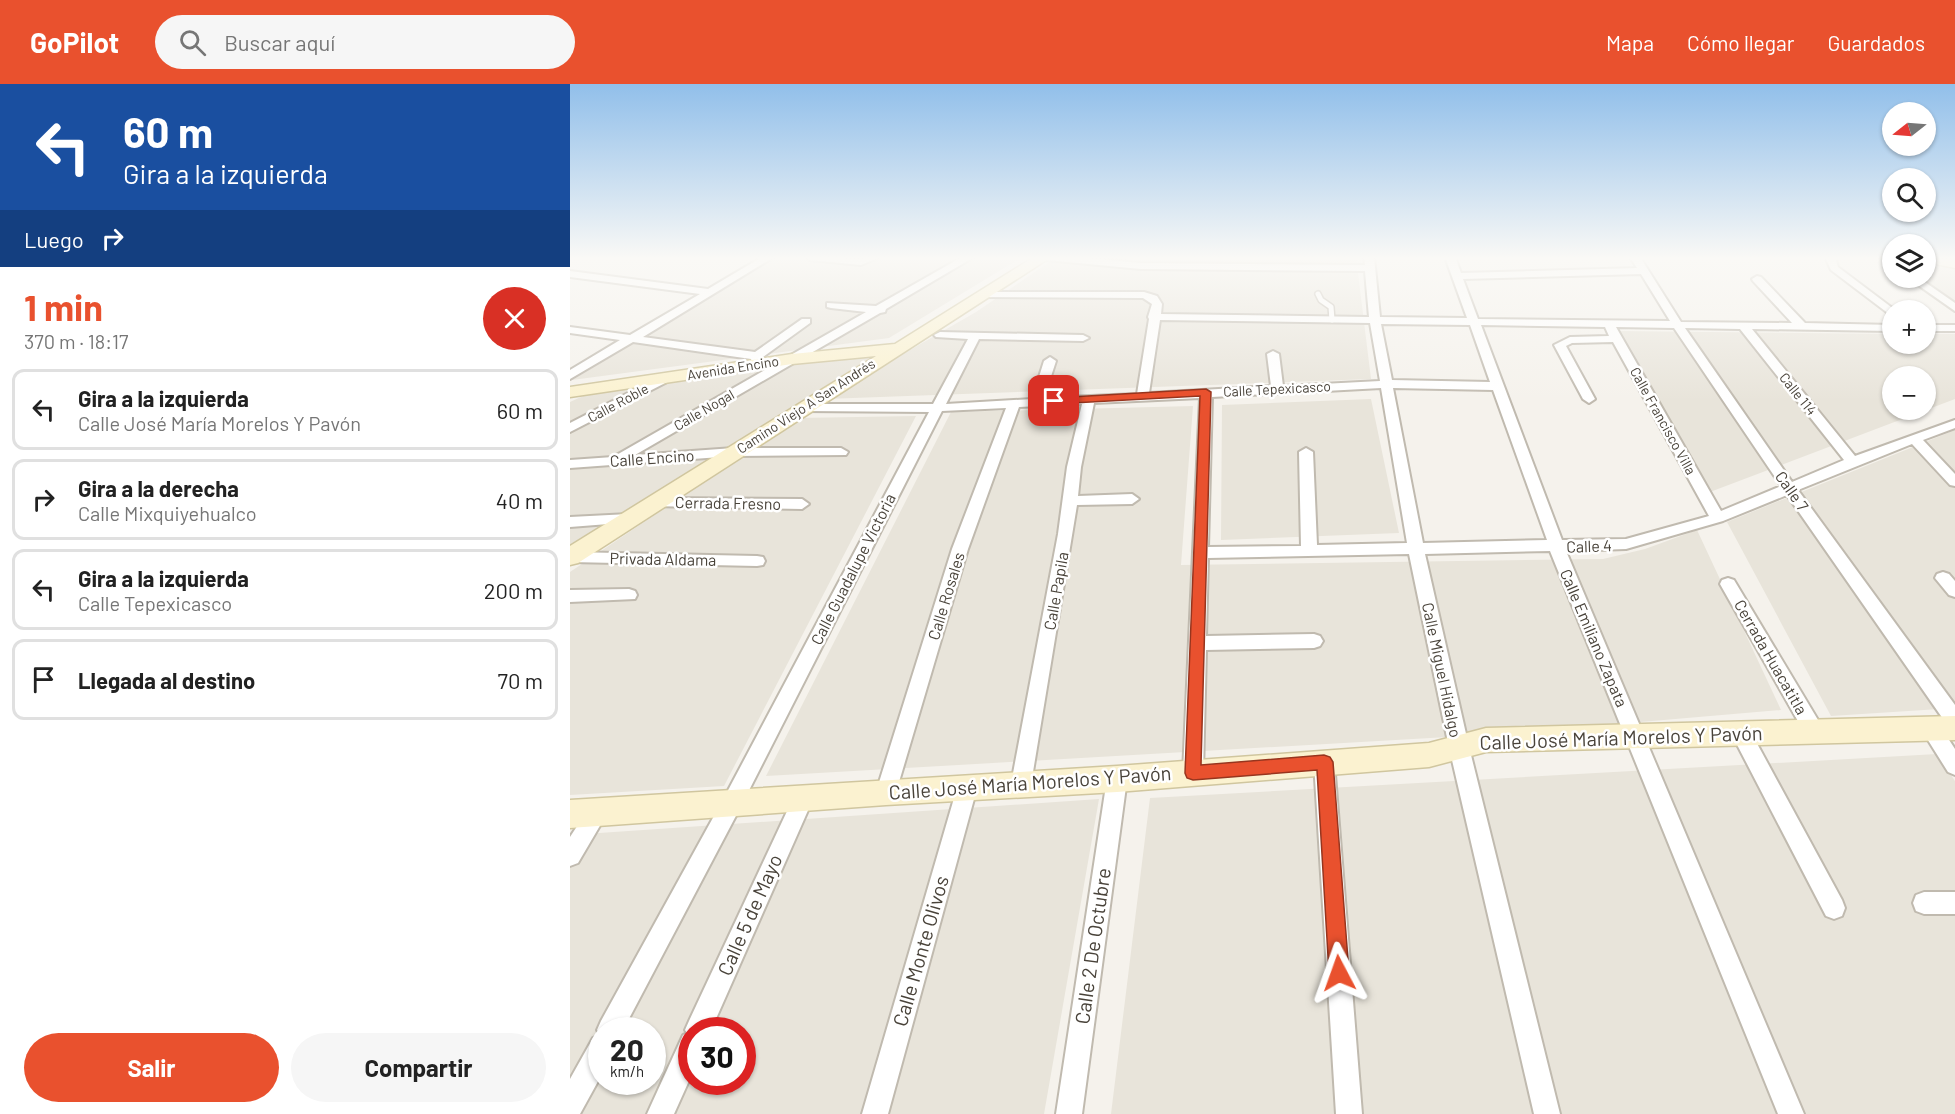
<!DOCTYPE html>
<html lang="es">
<head>
<meta charset="utf-8">
<style>
  body { margin:0; font-family:Barlow,sans-serif; background:#f6f6f6; color:#222; height:100vh; display:flex; flex-direction:column; font-size:22px; white-space:nowrap }
  * { box-sizing:border-box; margin:0 }
  p { font-size:20px; color:#767676 }
  .icon { flex:none; width:33px; height:33px; fill:none; stroke:currentColor; stroke-width:2; stroke-linecap:round; stroke-linejoin:round }
  .map { position:relative; flex:1; overflow:hidden }
  .details { display:flex; flex-direction:column; background:#fff; width:570px }
  .details>* { flex:none }
  .hud { background:#1a4fa0; color:#fff; overflow:hidden }
  .needle { width:39px; rotate:253deg }
  .buttons { position:absolute; left:1312px; top:18px; display:grid; gap:12px }
  .buttons a { display:grid; place-items:center; width:54px; height:54px; border-radius:50%; background:#fff; box-shadow:0 2px 4px #0004; font-size:30px }
  .speed { position:absolute; left:18px; top:933px; display:flex; gap:12px; font-size:30px; font-weight:700; text-align:center }
  .speed>* { display:grid; place-content:center; width:78px; height:78px; border-radius:50%; background:#fff; box-shadow:0 2px 4px #0004; line-height:1 }
  .speed small { font-size:15px; font-weight:400 }
  .speed .limit { border:9px solid #d22; background:#fff; color:#111 }
  .pin { position:absolute; display:grid; place-items:center; width:51px; height:51px; color:#fff; margin:-26px; border-radius:12px; box-shadow:0 3px 9px #0006 }
  .me { position:absolute; width:66px; margin:-33px; rotate:356deg; stroke-linejoin:round; filter:drop-shadow(0 0 4px #0008) }
  .turn { display:flex; align-items:center; gap:21px; height:126px; padding:0 24px; font-size:27px }
  .turn .icon { width:78px; height:78px; stroke-width:2.5 }
  .turn b { display:block; font-size:42px; line-height:51px }
  .then { display:flex; align-items:center; height:57px; padding:0 24px; background:#0003; gap:12px; font-size:22px }
  .round { display:grid; place-items:center; flex:none; width:63px; height:63px; border-radius:32px; background:#f6f6f6 }
  .overview { display:flex; align-items:center; justify-content:space-between; height:102px; padding:0 24px }
  h1 { font-size:36px; font-weight:700; line-height:45px; color:#e9512e }
  .action { display:flex; gap:12px; margin-top:auto; padding:12px 24px }
  .action a { flex:1; height:69px; border-radius:36px; background:#e9512e; color:#fff; font-size:24px; font-weight:700; line-height:69px; text-align:center }
  .action a+a { background:#f6f6f6; color:#222 }
  ul { padding:0; list-style:none }
  li { display:flex; align-items:center; gap:18px; height:81px; margin:0 12px 9px; padding:0 12px; border:3px solid #e0e0e0; border-radius:12px }
  li div { flex:1 }
  li b { display:block; font-size:22px }
  li em { font-style:normal }
  header { display:flex; align-items:center; gap:36px; box-sizing:border-box; height:84px; padding:0 30px; background:#e9512e; color:#fff }
  header strong { font-size:28px }
  nav { display:flex; gap:33px; margin-inline-start:auto; font-size:21px }
  .search { width:420px; height:54px; background:#f6f6f6; display:flex; align-items:center; gap:15px; box-sizing:border-box; padding:0 21px; border-radius:33px; color:#767676; font-size:22px }
  main { display:flex; flex:1; min-height:0 }
  .map>svg:first-child { display:block }
</style>
</head>
<body>
<header>
<strong>GoPilot</strong>
<div class="search"><svg class="icon" aria-label="search" viewBox="0 0 24 24"><circle cx="10" cy="10" r="6"/><path d="M15 15l6 6"/></svg>Buscar aquí</div>
<nav><a>Mapa</a><a>Cómo llegar</a><a>Guardados</a></nav>
</header>
<main>
<section class="details">
<div class="hud">
<div class="turn"><svg class="icon" aria-label="left" viewBox="0 0 24 24"><path d="M17 20v-9H6M10 6l-5 5 5 5"/></svg><div><b>60 m</b>Gira a la izquierda</div></div>
<div class="then">Luego<svg class="icon" aria-label="right" viewBox="0 0 24 24"><path d="M7 20v-9h11M14 6l5 5-5 5"/></svg></div>
</div>
<div class="overview"><div><h1>1 min</h1><p>370 m · 18:17</p></div><a class="round" style="background:#d93025;color:#fff"><svg class="icon" aria-label="close" viewBox="0 0 24 24"><path d="M6 6l12 12M18 6L6 18"/></svg></a></div>
<ul>
<li><svg class="icon" aria-label="left" viewBox="0 0 24 24"><path d="M17 20v-9H6M10 6l-5 5 5 5"/></svg><div><b>Gira a la izquierda</b><p>Calle José María Morelos Y Pavón</p></div><em>60 m</em></li>
<li><svg class="icon" aria-label="right" viewBox="0 0 24 24"><path d="M7 20v-9h11M14 6l5 5-5 5"/></svg><div><b>Gira a la derecha</b><p>Calle Mixquiyehualco</p></div><em>40 m</em></li>
<li><svg class="icon" aria-label="left" viewBox="0 0 24 24"><path d="M17 20v-9H6M10 6l-5 5 5 5"/></svg><div><b>Gira a la izquierda</b><p>Calle Tepexicasco</p></div><em>200 m</em></li>
<li><svg class="icon" aria-label="arrive" viewBox="0 0 24 24"><path d="M6 21V4h12l-3 4 3 4H6"/></svg><div><b>Llegada al destino</b></div><em>70 m</em></li>
</ul>
<div class="action"><a>Salir</a><a>Compartir</a></div>
</section>
<div class="map">
<svg width="1385" height="1030" viewBox="0 0 1385 1030">
  <rect width="100%" height="100%" fill="#f5f2ec"/>
  <path fill="#e8e4da" fill-rule="evenodd" d="M208,173H452L319,254L2,296Z
    M487,173H786L801,295L255,315L406,228Z
    M1356,177L1385,183V218L1353,194H1356Z
    M1048,247L1323,250V260H1356V250H1385V315L1140,408ZM1323,292H1356V326H1323Z
    M302,273L0,462V318L24,307L216,279Z
    M801,315L829,449L651,456L652,321Z
    M623,322L611,481L1033,475L1075,465L1127,446L1211,626L930,650L196,692L381,328Z
    M346,332L154,702L0,711V488L228,334Z
    M1385,346V624L1261,632L1157,438Z
    M1367,670L1385,697V1030H541L580,714Z
    M529,715L474,1030H0V751ZM32,946H82V998H32ZM122,946H172V998H122Z"/>
  <g fill="none" stroke-linecap="round" stroke-linejoin="round">
    <g stroke="#c0baaf" stroke-width="8">
      <path id="lane" d="M748,210L751,216L761,223L762,236"/>
    </g>
    <g stroke="#c0baaf" stroke-width="4">
      <path id="street" d="M192,173H204L73,253L185,268L232,235H240V239L193,273L191,282H183L181,275L63,258L0,295V286L50,256L0,249V243L60,251L130,210L0,193V187L138,205Z
        M235,173L290,175L310,173L291,181L240,176Z
        M392,173H404L316,225L315,228L310,229L65,371L164,364H271L278,368L276,371L164,372L0,384V376L43,373L296,228L261,224L257,223V219L306,222Z
        M471,173H507L571,179L795,181L794,173H804L810,233L897,234L875,173H885L891,189L1067,184L1060,173H1070L1111,238L1222,239L1183,197L1182,195L1187,192L1191,193L1235,239L1323,241V247L1182,245L1285,372L1385,336V344L1353,356L1385,390V402L1380,401L1342,360L1228,406L1385,621V644L1378,642L1217,411L1153,437L1056,465L996,467L1234,1030H1208L980,467L855,470L899,663L990,1030H964L879,663L839,470L638,474L636,552L744,550L750,552L753,557L750,562L744,564L636,566L633,689L630,695L623,698L616,695L613,689L630,314L524,319L511,383L508,412L562,410L569,415L562,420L507,421L461,700L458,706L451,709L444,706L441,700L488,450L497,383L512,320L449,323L398,465L326,708L323,715L316,717L309,715L306,708L382,465L436,324L372,327L169,726L53,946H32V990L10,1030H0V995L23,954L30,951L27,946L31,937L155,712L359,328L235,327L229,323L231,320H363L398,255L366,253L364,251L370,248L513,251L519,254L513,257L409,255L376,320L462,315L474,277L480,273L486,277L474,314L567,310L579,235L578,233L582,220L573,214L411,213V209L415,208H574L587,212L592,220L591,230L799,233L795,187L571,185L476,176ZM1071,190L1100,237L908,235L893,195ZM590,236L800,239L810,297L713,302L709,270L703,267L697,270L701,302L579,309ZM811,240L900,241L920,298L822,296ZM911,241L1035,243L1039,252L1000,253L984,261L1013,315L1019,319L1025,315L996,262L1002,259L1043,258L1139,432L1056,455L992,456ZM1046,243L1104,244L1211,402L1151,427ZM1115,244L1170,245L1274,376L1222,398ZM811,304L837,459L747,461L743,368L736,364L729,368L731,462L638,463L642,313ZM823,304L923,306L977,456L853,459Z
        M1255,173H1265L1268,183L1325,226H1323V233L1261,186Z
        M1310,173H1321L1323,182Z
        M1338,194H1349L1385,219V227Z
        M1356,241H1385V247H1356Z
        M95,290L101,294L99,297L0,348V339Z
        M85,414L232,415L239,420L232,425L80,422L78,419Z
        M59,430L64,432L66,435L64,438L0,443V433Z
        M0,468L187,472L193,473L195,477L193,481L187,482L0,478Z
        M1373,488L1379,490L1385,497V513L1379,511L1365,494L1367,490Z
        M1158,494L1164,496L1251,641L1254,647L1251,653L1244,655L1237,653L1150,500L1152,496Z
        M59,505L65,507L67,511L65,515L0,518V506Z
        M1361,637L1368,639L1385,665V691L1378,688L1351,645L1354,639Z
        M1171,641L1178,643L1272,816L1275,824L1272,832L1264,835L1256,832L1161,649L1164,643Z
        M754,669L761,672L764,678L792,1030H766L744,678L747,672Z
        M547,686L554,689L557,695L512,1030H486L537,695L540,689Z
        M397,695L404,698L407,704L318,1030H292L387,704L390,698Z
        M233,706L240,708L243,715L141,946H122V990L104,1030H77L113,951L117,949L115,946L119,937L226,708Z
        M28,718L35,721L38,728L8,779L0,782V753L21,721Z
        M1354,808H1385V830H1354L1346,827L1343,819L1346,811Z"/>
    </g>
    <g stroke="#d0c69f" stroke-width="3">
      <path id="secondary" d="M464,173H481L8,479L0,481V462L306,272L222,280L0,313V303L222,270L325,260Z
        M1356,173L1385,176V184L1356,178Z
        M1385,632V656L916,668L859,683L547,708L316,721L0,744V716L547,682L859,659L916,644Z"/>
    </g>
    <use href="#lane" stroke="#fff" stroke-width="5"/>
    <use href="#street" fill="#fff" fill-rule="evenodd"/>
    <use href="#secondary" fill="#fbf2d0" fill-rule="evenodd"/>
  </g>
  <linearGradient id="sky" x2="0" y2="1"><stop stop-color="#91bfea"/><stop offset="0.55" stop-color="#faf9f6"/><stop offset="1" stop-color="#faf9f6" stop-opacity="0"/></linearGradient>
  <rect width="1385" height="317" fill="url(#sky)"/>
  <path fill="#e9512e" stroke="#97351e" stroke-width="1.5" d="M636,305L641,308L631,681L754,671L760,673L763,678L779,889L776,896L769,899L762,896L759,889L747,686L623,696L617,694L615,689L630,312L484,320L479,317L484,314Z"/>
  <g text-anchor="middle" stroke-width="5" stroke-linejoin="round" paint-order="stroke">
    <g font-size="14" fill="#49433a" stroke="#fff">
      <text transform="translate(163 284) rotate(-9)" y="5">Avenida Encino</text>
      <text transform="translate(707 305) rotate(-3)" y="5">Calle Tepexicasco</text>
      <text transform="translate(1228 310) rotate(51)" y="5">Calle 114</text>
      <text transform="translate(48 319) rotate(-28)" y="5">Calle Roble</text>
      <text transform="translate(236 322) rotate(-33)" y="5">Camino Viejo A San Andrés</text>
      <text transform="translate(134 326) rotate(-30)" y="5">Calle Nogal</text>
      <text transform="translate(1093 337) rotate(61)" y="5">Calle Francisco Villa</text>
    </g>
    <g font-size="16" fill="#49433a" stroke="#fff">
      <text transform="translate(82 374) rotate(-4)" y="6">Calle Encino</text>
      <text transform="translate(1222 407) rotate(55)" y="6">Calle 7</text>
      <text transform="translate(158 419) rotate(1)" y="6">Cerrada Fresno</text>
      <text transform="translate(1019 462) rotate(-2)" y="6">Calle 4</text>
      <text transform="translate(93 475) rotate(1)" y="6">Privada Aldama</text>
      <text transform="translate(283 485) rotate(-63)" y="6">Calle Guadalupe Victoria</text>
      <text transform="translate(486 507) rotate(-80)" y="6">Calle Papila</text>
      <text transform="translate(376 512) rotate(-73)" y="6">Calle Rosales</text>
      <text transform="translate(1024 554) rotate(67)" y="6">Calle Emiliano Zapata</text>
      <text transform="translate(1201 573) rotate(60)" y="6">Cerrada Huacatitla</text>
      <text transform="translate(872 586) rotate(78)" y="6">Calle Miguel Hidalgo</text>
    </g>
    <g font-size="20" fill="#49433a" stroke="#fff">
      <text transform="translate(1051 654) rotate(-2)" y="7">Calle José María Morelos Y Pavón</text>
      <text transform="translate(460 699) rotate(-4)" y="7">Calle José María Morelos Y Pavón</text>
      <text transform="translate(180 831) rotate(-66)" y="7">Calle 5 de Mayo</text>
      <text transform="translate(523 862) rotate(-82)" y="7">Calle 2 De Octubre</text>
      <text transform="translate(351 867) rotate(-74)" y="7">Calle Monte Olivos</text>
    </g>
  </g>
</svg>
<div class="buttons">
<a><svg class="needle" viewBox="-14 -14 28 28"><path d="M0-13l5 13h-10z" fill="#e53935"/><path d="M0 13l5-13h-10z" fill="#767676"/></svg></a>
<a><svg class="icon" aria-label="search" viewBox="0 0 24 24"><circle cx="10" cy="10" r="6"/><path d="M15 15l6 6"/></svg></a>
<a><svg class="icon" aria-label="layers" viewBox="0 0 24 24"><path d="M12 4l9 5-9 5-9-5zM3 14l9 5 9-5"/></svg></a>
<a>+</a>
<a>−</a>
</div>
<div class="speed"><div>20<small>km/h</small></div><div class="limit">30</div></div>
<div class="pin" style="left:484px;top:317px;background:#d93025"><svg class="icon" aria-label="arrive" viewBox="0 0 24 24"><path d="M6 21V4h12l-3 4 3 4H6"/></svg></div>
<svg class="me" style="left:769px;top:889px" viewBox="-20 -20 40 40"><path d="M0-17L14 15 0 8-14 15z" fill="#e9512e" stroke="#fff" stroke-width="4"/></svg>
</div>
</main>
</body>
</html>
